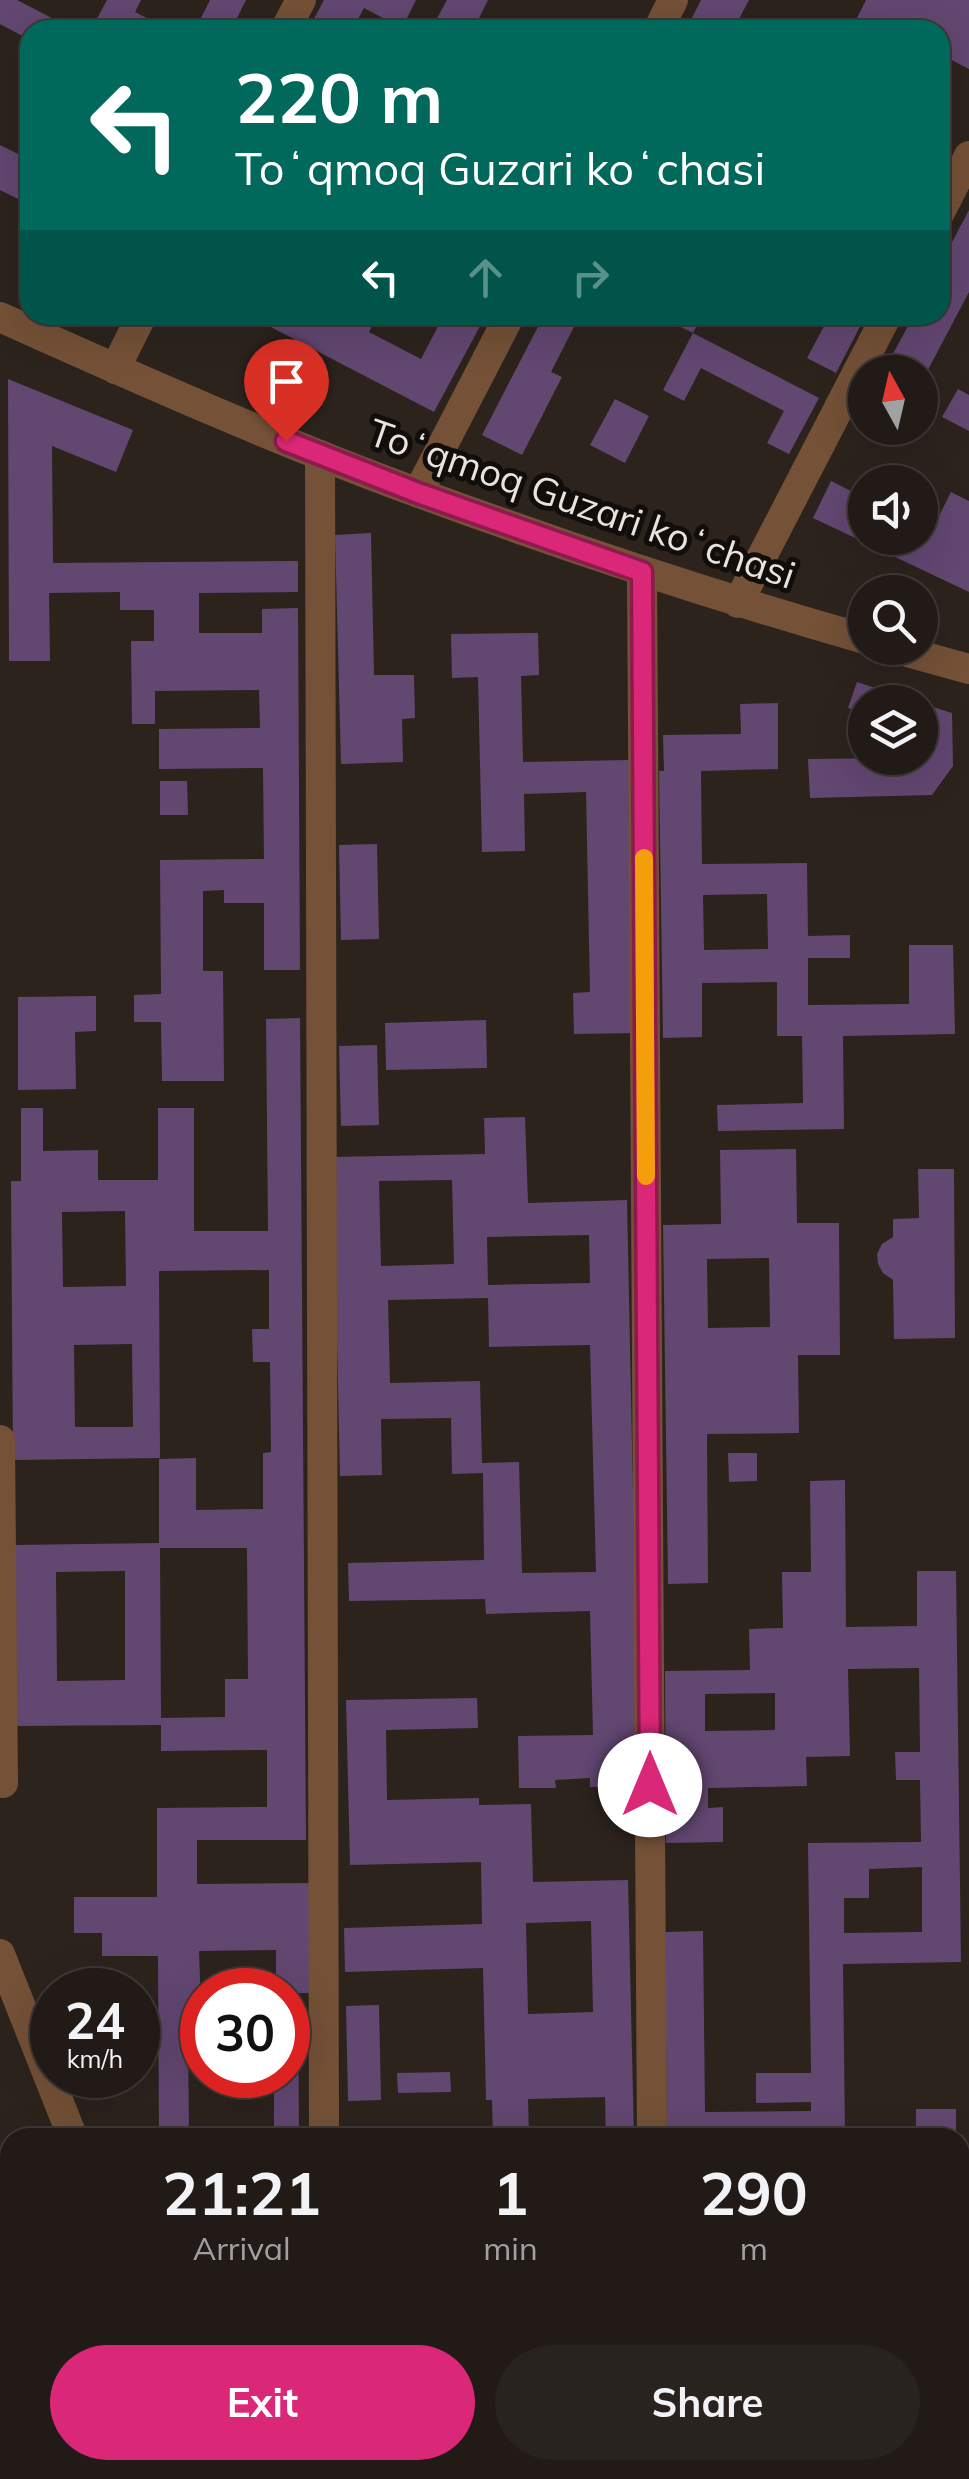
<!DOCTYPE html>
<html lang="en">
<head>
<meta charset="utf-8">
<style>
  body { margin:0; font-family:Mulish,sans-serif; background:#29231f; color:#f1f3f6; height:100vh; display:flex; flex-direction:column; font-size:38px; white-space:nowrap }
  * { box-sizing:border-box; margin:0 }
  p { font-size:32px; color:#a2a1a1 }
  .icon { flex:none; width:55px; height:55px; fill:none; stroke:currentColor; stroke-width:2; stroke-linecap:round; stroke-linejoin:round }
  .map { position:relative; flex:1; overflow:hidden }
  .sheet { position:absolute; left:0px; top:2128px; width:970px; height:352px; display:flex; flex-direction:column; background:#211a16; border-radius:30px 30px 0 0; box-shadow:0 10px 40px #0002,0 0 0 2px #3e3835 }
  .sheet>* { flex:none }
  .top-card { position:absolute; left:20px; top:20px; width:930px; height:305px; border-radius:30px; box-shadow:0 10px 40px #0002,0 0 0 2px #3e3835; background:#00695c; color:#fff; overflow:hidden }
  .needle { width:65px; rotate:352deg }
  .tools { position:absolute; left:848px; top:355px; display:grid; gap:20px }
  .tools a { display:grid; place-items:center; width:90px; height:90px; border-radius:50%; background:#211a16; box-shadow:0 10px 40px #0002,0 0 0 2px #3e3835; font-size:50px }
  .speed { position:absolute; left:30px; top:1968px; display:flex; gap:20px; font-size:50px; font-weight:700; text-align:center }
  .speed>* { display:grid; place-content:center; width:130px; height:130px; border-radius:50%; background:#211a16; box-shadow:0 10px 40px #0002,0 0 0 2px #3e3835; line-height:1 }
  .speed small { font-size:25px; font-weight:400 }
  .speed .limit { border:15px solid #d22; background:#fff; color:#111 }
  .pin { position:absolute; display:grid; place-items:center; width:85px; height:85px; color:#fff; margin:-102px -42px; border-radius:50% 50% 50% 0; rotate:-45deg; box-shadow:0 0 10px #0007 }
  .pin .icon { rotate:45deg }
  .me { position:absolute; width:110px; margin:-55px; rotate:0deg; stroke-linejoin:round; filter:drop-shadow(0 0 8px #0008) }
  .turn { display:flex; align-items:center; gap:35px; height:210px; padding:0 50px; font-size:45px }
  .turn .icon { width:130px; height:130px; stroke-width:2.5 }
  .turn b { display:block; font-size:70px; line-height:85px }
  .lanes { display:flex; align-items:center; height:95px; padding:0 50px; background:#0003; justify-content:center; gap:50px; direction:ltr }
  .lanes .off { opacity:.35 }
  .eta { display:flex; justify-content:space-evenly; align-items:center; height:170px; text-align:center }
  .eta b { font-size:60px; font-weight:700; line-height:70px }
  .cta { display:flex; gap:20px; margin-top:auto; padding:20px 50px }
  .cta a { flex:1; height:115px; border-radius:60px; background:#db2777; color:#fff; font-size:40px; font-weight:700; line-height:115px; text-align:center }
  .cta a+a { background:#29231f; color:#f1f3f6 }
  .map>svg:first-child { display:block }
</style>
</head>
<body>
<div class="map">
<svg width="969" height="2479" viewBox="0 0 969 2479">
  <rect width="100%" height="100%" fill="#2c231d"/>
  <path fill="#624771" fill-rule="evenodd" d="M0,0H17L75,30H30V40L0,24Z
    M107,0H141L135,12L170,30H91Z
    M210,0H246L231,30H210L198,24Z
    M324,0H416L402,28L364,8L352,30H308Z
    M447,0H488L473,30H450L435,22Z
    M701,0H749L739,19L760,30H686Z
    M866,0H969V69L940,54V30H893L884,25L881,30H851Z
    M0,145L30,160V205L0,190Z
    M969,210V292L920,385V372H883L914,315H940V265Z
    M248,315H378L369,332L421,359L444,315H486L434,412Z
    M544,315H601L596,325L579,317L551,372L562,377L522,455L482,435Z
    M657,315H702L693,333Z
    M830,315H866L836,373L807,358Z
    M693,333L819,398L789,454L767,443L784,411L701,368L684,401L663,390Z
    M8,379L133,430L116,472L52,446L53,563L298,561V592L199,593V633H262V609L298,608L300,970H264V903H224V890L203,891V971H223L224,1081H162L161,1022H134V995L161,994L160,860L264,859L263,768L159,769V729L260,728L259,690L155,691V724H132L131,641H154V610H120V592L49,593L50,661H9Z
    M958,389L969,395V431L942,417Z
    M615,399L649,416L625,463L590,445Z
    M831,481L865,498V538H920V524L932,530L951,492L969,501V592L813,518Z
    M371,533L374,675H414L415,718L402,719L403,762L341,764L335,535Z
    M538,633L539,675L521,676L523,762L629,760L635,1033L574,1034L573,993L590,992L586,792L524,794L525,851L482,852L478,677L452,678L451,634Z
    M857,682L918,702H865V714L848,708Z
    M778,703V769L701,771L702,864L807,863L808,936L850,935V958H808V1005L909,1004V945H953L955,1034L843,1036L844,1129L718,1131L717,1105L803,1103L802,1036H777V982L702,983V1037L663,1038L659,771H664L663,735L741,734L740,704ZM767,894L768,949L704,950L703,895Z
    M920,703L952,713L953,766L932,795L810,798L808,759L903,758V764L914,763L913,758H920Z
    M160,781H187L188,815H160Z
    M377,844L379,939L341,940L339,845Z
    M96,996V1031L75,1032L76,1089L18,1090V997Z
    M300,1018L306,1840H197V1884L313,1883V1993H298L299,2138H274V2075H288V1990H276V1950L199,1951L202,2034H188L189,2138H159L158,1956H102V1933H74V1897H157V1808L267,1807V1750L161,1751V1725L14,1726L13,1545L159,1543V1459L196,1458V1510L263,1509V1453L271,1452L270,1362H253L252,1329H269V1270L159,1271L160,1458L13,1460L11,1181H21V1108H43V1151L98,1150V1180H158V1108H194V1231H268L266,1019ZM125,1211L126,1286L63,1287L62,1212ZM132,1344L133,1427H75L74,1345ZM160,1548H247L248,1679H225V1717L161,1718ZM125,1571V1680L57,1681L56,1572Z
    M486,1020L487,1068L386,1070L385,1023Z
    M377,1045L379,1125L341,1126L339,1046Z
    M525,1117L528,1203L627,1200L639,1786L590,1787V1778L555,1780L556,1788H519L518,1736L593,1735L590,1611L486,1614L485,1599L349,1601L348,1563L484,1560L483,1473L452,1474L451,1418L381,1419L382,1475L340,1476L333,1157L485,1154L484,1118ZM452,1180L454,1264L381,1266L379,1181ZM589,1235L590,1283L488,1285L487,1237ZM488,1298L489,1347L590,1345L596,1572L522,1573L519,1462L482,1463L480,1381L390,1383L388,1300Z
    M796,1149L797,1223H839L840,1355H798L799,1433L707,1434L708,1583L668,1584L663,1225L721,1224L720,1150ZM769,1258L770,1327L708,1328L707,1259Z
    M918,1169H954L955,1338L894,1339L893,1280L883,1273L878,1264L877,1254L882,1244L893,1237V1219L919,1218Z
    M728,1453H757V1481L729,1482Z
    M845,1480L846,1627L917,1626V1571H956L961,1962L843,1964L845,2138H667L665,1932L703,1931L705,2112L811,2111V2102L756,2103V2073H811L808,1843L921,1842L920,1780H896L895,1752H920L919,1668L848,1669L850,1756L806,1757L807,1786L708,1788V1808L723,1807V1842L666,1843L665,1671L750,1670L749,1629L783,1628L782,1572H811L810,1481ZM775,1693V1730L705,1731V1694ZM922,1867V1932L844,1933V1898H869V1869Z
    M477,1698L478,1728L386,1730L387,1800L479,1798V1805L531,1804L533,1882L628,1880L634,2138H606L605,2097L528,2099L529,2138H493L492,2100H486L483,1968L345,1972L344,1928L482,1924L481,1862L350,1865L346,1700ZM591,1921L593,2012L528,2014L526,1923Z
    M379,2005L381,2100L348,2101L346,2006Z
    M450,2072L451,2092L398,2093L397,2073Z
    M916,2109H956V2138H916Z
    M0,2190L9,2193L1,2217H0Z
    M0,2397L10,2401V2437L8,2436L1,2456Z
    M49,2470H96L93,2479H46Z
    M184,2470H306V2479H184Z
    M347,2470H488V2479H347Z"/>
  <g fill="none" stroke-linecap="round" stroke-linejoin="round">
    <path stroke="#745137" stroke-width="30" d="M285,30L301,0
      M658,30L673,0
      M940,212L969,156
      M0,317C138,379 277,441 419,493C566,547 714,596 865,639
      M115,369L142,315
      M320,455L324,2138
      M418,493L510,315
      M642,572L652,2138
      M738,603L887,315
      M893,648L969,669
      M0,1440L3,1783
      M0,1954L73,2138
      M325,2470V2479
      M654,2470V2479
      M122,2479L129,2470"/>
  </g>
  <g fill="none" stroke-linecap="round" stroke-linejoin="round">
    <g stroke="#8e194d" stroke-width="25">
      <path id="route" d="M286,441L418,493L642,572L650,1785"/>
    </g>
    <use href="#route" stroke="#db2777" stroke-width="18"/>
    <path stroke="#f59e0b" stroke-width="18" d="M644,858L646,1176"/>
  </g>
  <g text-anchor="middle" stroke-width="10" stroke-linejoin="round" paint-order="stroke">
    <g font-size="38" fill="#e9e2de" stroke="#110d0a">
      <text transform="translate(582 504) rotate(19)" y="13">Toʻqmoq Guzari koʻchasi</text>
    </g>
  </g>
</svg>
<div class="tools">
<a><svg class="needle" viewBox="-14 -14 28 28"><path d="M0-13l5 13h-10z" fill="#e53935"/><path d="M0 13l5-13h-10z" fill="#a2a1a1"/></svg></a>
<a><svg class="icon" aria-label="sound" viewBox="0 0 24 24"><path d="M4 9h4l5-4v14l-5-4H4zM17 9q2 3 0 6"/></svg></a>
<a><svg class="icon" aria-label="search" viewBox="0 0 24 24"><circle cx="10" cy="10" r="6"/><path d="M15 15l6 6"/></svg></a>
<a><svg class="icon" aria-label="layers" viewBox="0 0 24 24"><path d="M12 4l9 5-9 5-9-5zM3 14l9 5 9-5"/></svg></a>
</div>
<div class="speed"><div>24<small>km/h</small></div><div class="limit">30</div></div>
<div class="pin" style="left:286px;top:441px;background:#d93025"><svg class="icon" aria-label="arrive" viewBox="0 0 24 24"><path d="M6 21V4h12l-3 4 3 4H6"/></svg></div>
<svg class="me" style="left:650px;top:1785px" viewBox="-20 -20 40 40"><circle r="19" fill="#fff"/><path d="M0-13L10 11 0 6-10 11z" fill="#db2777"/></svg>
<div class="top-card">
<div class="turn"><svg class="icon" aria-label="left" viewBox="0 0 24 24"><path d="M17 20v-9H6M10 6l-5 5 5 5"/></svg><div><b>220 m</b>Toʻqmoq Guzari koʻchasi</div></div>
<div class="lanes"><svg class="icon" aria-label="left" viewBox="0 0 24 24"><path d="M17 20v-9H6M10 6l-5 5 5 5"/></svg><svg class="icon off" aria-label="ahead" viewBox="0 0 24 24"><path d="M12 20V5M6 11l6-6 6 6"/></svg><svg class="icon off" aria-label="right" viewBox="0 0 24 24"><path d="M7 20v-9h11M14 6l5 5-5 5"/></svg></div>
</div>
<section class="sheet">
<div class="eta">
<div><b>21:21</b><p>Arrival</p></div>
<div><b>1</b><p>min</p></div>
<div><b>290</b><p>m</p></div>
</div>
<div class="cta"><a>Exit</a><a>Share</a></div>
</section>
</div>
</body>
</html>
